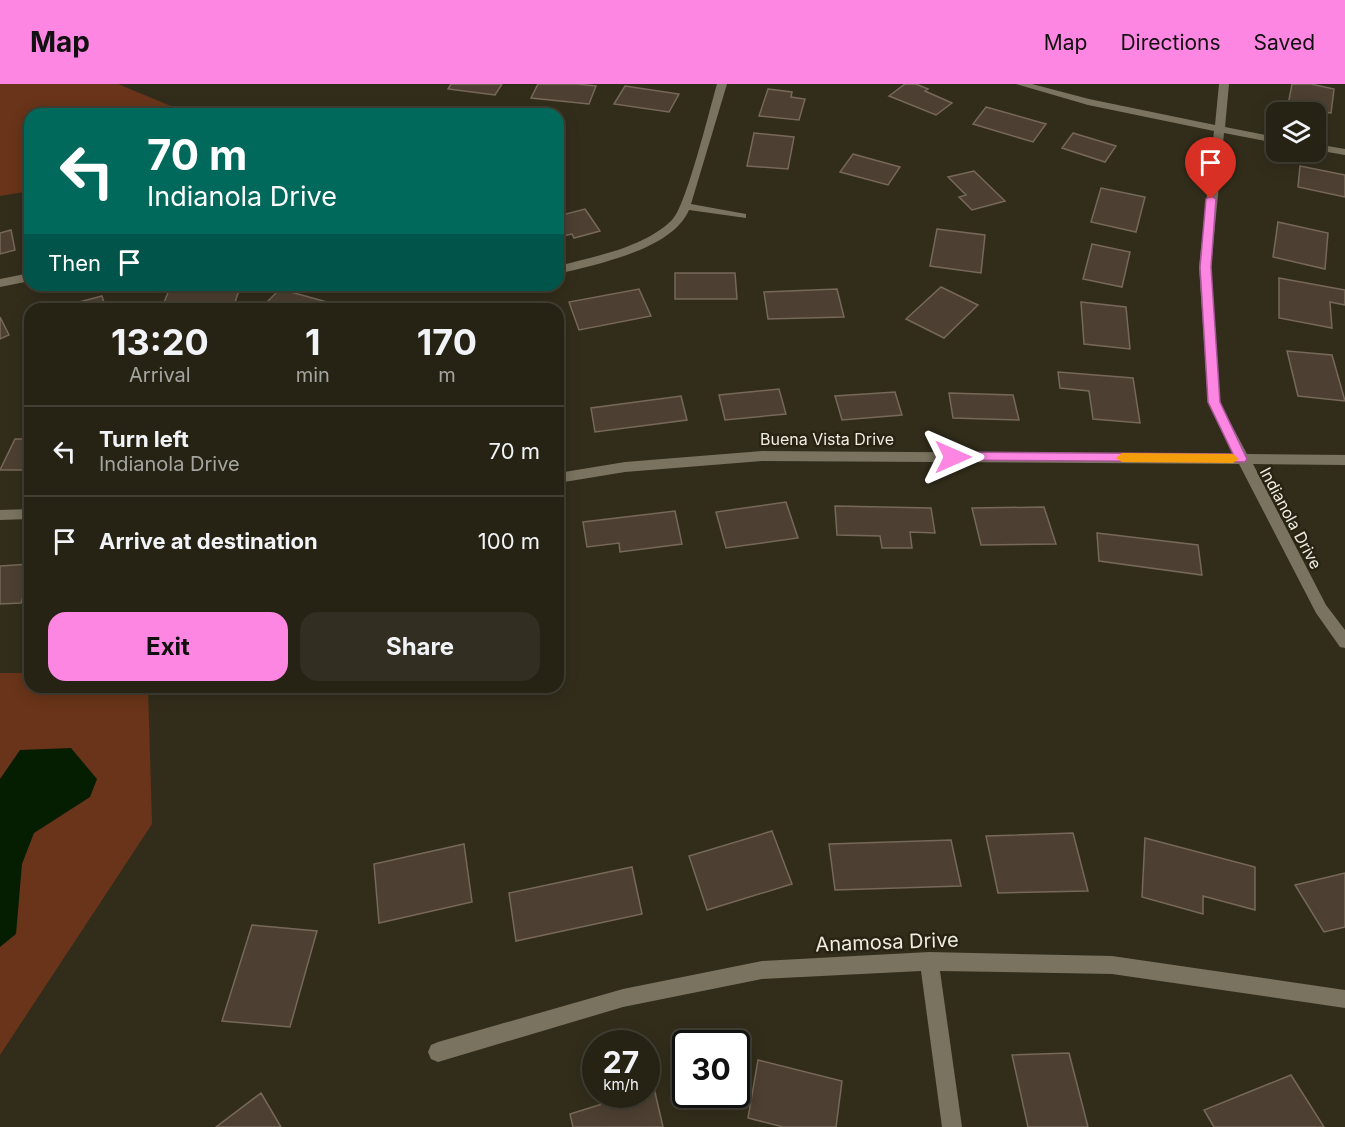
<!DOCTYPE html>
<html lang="en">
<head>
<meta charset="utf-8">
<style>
  body { margin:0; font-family:Inter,sans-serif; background:#322f22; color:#f1f3f6; height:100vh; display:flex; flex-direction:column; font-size:22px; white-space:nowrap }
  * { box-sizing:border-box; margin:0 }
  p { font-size:20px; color:#a4a4a0 }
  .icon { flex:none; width:33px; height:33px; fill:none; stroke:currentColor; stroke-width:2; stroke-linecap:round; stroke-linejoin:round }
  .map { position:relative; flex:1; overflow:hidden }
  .side { position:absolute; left:24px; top:219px; width:540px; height:390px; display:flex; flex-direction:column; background:#262214; border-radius:18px; box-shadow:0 3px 15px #0003,0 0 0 2px #423f34 }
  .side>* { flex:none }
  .banner { position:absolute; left:24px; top:24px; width:540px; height:183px; border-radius:18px; box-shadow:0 3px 15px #0003,0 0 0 2px #423f34; background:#00695c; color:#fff; overflow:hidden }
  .buttons { position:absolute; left:1266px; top:18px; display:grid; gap:12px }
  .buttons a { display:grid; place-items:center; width:60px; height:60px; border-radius:12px; background:#262214; box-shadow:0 3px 15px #0003,0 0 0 2px #423f34; font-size:30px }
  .speed { position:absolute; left:582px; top:946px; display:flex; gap:12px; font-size:30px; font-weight:700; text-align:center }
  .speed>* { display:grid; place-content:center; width:78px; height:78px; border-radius:50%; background:#262214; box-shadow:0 3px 15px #0003,0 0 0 2px #423f34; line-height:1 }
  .speed small { font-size:15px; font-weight:400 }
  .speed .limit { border:3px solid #111; border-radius:9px; background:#fff; color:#111 }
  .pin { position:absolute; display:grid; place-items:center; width:51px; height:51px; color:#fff; margin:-62px -26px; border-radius:50% 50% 50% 0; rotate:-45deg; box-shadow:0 0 6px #0007 }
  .pin .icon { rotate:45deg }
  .me { position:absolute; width:66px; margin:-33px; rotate:90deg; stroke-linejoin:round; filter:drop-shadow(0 0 4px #0008) }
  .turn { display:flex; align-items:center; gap:21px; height:126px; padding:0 24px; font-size:27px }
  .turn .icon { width:78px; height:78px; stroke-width:2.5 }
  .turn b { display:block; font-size:42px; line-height:51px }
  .then { display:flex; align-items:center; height:57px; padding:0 24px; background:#0003; gap:12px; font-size:22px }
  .eta { display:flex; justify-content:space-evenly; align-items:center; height:102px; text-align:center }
  .eta b { font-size:36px; font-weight:700; line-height:42px }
  .button { display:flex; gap:12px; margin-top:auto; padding:12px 24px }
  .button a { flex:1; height:69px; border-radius:18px; background:#fd86e3; color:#111; font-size:24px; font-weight:700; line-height:69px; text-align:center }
  .button a+a { background:#322f22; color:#f1f3f6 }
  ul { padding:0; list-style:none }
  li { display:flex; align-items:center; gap:18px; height:90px; padding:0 24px; border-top:2px solid #423f34 }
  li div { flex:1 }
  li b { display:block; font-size:22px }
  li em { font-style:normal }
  header { display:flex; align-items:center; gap:36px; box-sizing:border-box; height:84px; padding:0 30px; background:#fd86e3; color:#111 }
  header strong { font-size:28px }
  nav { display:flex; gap:33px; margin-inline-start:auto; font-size:21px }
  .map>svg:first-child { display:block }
</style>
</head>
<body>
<header>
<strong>Map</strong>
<nav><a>Map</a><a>Directions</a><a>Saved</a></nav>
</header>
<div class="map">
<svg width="1345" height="1043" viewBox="0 0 1345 1043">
  <rect width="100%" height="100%" fill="#322d1b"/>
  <path fill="#693419" d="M0,0H118L190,30H30V107L0,112Z
    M0,589H30V603H148L152,740L0,971Z"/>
  <path fill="#051e01" d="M71,664L97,695L90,713L34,749L22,780L16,850L0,863V695L20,666Z"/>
  <path fill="#4d4032" stroke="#776859" stroke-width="1.5" d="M451,0H502L495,11L448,5Z
    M538,0H577L596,2L589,20L531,14Z
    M905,0H916L928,5L925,7L952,19L936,31L889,12Z
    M1292,0H1311L1334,5L1331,29L1288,21Z
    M625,2L679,10L669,28L614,20Z
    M768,5L792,8L791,13L805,15L799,36L759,32Z
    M986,23L1046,40L1033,58L973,40Z
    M754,49L794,53L788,85L747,82Z
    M1073,49L1116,62L1105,78L1062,64Z
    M853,70L900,83L888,101L840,88Z
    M1300,82L1345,91V113L1298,103Z
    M974,87L1005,117L972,126L959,113L966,111L948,93Z
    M1101,104L1145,113L1136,148L1091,138Z
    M585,125L600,147L574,154L572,150L558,153V132Z
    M1278,138L1328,149L1325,185L1273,173Z
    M937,145L985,151L981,189L930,182Z
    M11,146L15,166L0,170V149Z
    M1092,160L1130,168L1122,203L1083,195Z
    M675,189H735L737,215H675Z
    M1279,194L1345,206V221L1330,218L1332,244L1279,234Z
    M171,201H241L234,221H163Z
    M941,203L978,221L944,254L906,235Z
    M280,205L334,220L330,225H260Z
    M639,205L651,232L579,246L569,218Z
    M837,205L844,233L768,235L764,208Z
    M102,212L106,225H53Z
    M1081,218L1126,223L1130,265L1084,260Z
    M0,233L9,251L0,255Z
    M1287,267L1332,271L1345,317L1298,312Z
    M1058,288L1133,294L1140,339L1093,335L1089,307L1060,304Z
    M779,305L786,330L725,336L719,311Z
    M895,308L902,331L842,336L835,312Z
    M949,309L1013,311L1019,336L953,334Z
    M681,312L687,336L595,348L591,324Z
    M30,343V386H0L15,355H24Z
    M786,418L798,454L726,464L716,428Z
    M835,422L931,424L935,449L910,448L912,464H882L880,452L837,451Z
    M1044,423L1056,460L981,461L972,424Z
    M675,427L682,460L620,468L619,459L587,463L583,438Z
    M1097,449L1198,461L1202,491L1099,477Z
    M30,480V492L21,519L0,520V482Z
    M772,747L792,800L707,826L689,772Z
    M1073,749L1088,807L998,809L986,752Z
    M1145,754L1255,783V826L1203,812V830L1142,813Z
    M951,756L961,802L835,806L829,760Z
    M464,760L472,818L379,839L374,780Z
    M632,783L642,830L516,857L509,809Z
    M1345,789V843L1324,848L1295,801Z
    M252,841L317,847L290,943L222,937Z
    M1069,969L1088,1043H1028L1012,971Z
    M758,976L842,997L836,1043H783L748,1034Z
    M1291,991L1324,1043H1214L1204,1026Z
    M654,1004L663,1043H573L570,1030L631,1011H646V1006Z
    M261,1009L281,1043H216Z"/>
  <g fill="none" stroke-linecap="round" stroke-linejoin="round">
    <path fill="#79735f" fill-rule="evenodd" d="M717,0H727L691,120L746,130V134L689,126C672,166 597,180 558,190V182C596,172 643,164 672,136C686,123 710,24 717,0Z
      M1016,0H1032L1089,15L1215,41L1219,0H1229L1225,43L1276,53V59L1224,49L1211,183L1220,319L1247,370L1345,371V381L1253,380L1326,521L1345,546V564L1340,563L1316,529L1239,380L762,377L625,388L558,399V389L625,378L762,367L1234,370L1208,319L1199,183L1214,47L1088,21Z
      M1316,60L1345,65V71L1316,66Z
      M30,189V197L0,203V195Z
      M30,425V435L0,436V426Z
      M929,868L1112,872L1345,906V924L1112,890L940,887L962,1043H942L921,887L762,895L623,923L438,978L431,975L428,968L431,961L438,958L623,905L762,877Z"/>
  </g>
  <path fill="#fd86e3" stroke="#a45794" stroke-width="1.5" d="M1211,112L1216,115L1211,183L1220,318L1247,375L1245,378L949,376V370L953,368L1233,370L1208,318L1200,183L1206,115Z"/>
  <path fill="#f59e0b" d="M1122,369L1233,370L1239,375L1233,379L1122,378L1116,374Z"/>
  <g text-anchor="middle" stroke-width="5" stroke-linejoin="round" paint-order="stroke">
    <g font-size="16" fill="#efece1" stroke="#282312">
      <text x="827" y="361">Buena Vista Drive</text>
      <text transform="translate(1291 434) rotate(62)" y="6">Indianola Drive</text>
    </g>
    <g font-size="20" fill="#efece1" stroke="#282312">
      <text transform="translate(887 858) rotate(-2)" y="7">Anamosa Drive</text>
    </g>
  </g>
</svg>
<div class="buttons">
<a><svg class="icon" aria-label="layers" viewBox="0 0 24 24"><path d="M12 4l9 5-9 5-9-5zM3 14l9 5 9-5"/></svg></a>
</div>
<div class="speed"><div>27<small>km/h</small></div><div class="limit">30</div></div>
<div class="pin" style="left:1211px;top:115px;background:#d93025"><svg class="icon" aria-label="arrive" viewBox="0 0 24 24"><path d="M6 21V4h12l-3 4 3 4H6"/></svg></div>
<svg class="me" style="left:953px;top:373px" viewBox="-20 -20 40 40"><path d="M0-17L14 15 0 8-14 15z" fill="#fd86e3" stroke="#fff" stroke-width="4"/></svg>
<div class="banner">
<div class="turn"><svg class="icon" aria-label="left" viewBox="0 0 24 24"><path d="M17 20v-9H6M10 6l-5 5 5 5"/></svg><div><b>70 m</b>Indianola Drive</div></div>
<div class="then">Then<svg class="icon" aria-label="arrive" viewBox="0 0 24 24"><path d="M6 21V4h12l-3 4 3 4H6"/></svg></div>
</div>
<section class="side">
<div class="eta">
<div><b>13:20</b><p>Arrival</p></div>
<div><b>1</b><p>min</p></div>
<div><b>170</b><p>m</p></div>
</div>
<ul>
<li><svg class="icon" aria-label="left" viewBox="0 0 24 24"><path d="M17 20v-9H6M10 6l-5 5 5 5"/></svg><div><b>Turn left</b><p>Indianola Drive</p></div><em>70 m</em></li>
<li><svg class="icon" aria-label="arrive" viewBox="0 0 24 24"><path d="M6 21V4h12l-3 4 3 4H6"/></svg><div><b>Arrive at destination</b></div><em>100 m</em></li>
</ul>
<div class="button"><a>Exit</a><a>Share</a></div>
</section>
</div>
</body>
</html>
